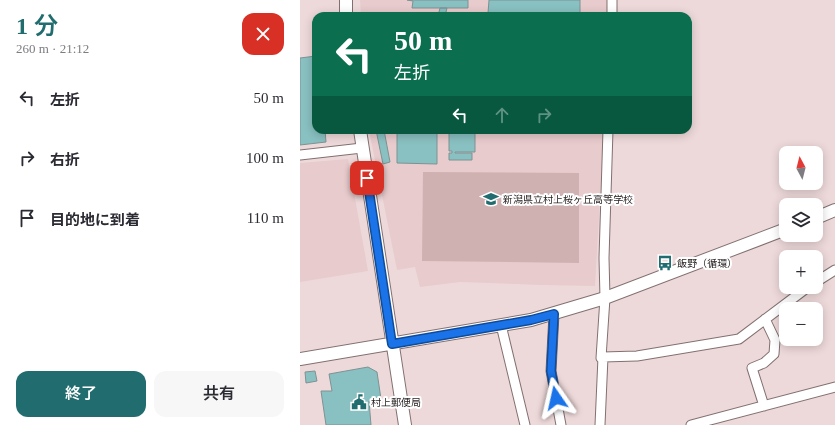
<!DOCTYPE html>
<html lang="ja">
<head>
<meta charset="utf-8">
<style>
  body { margin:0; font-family:"Times New Roman","Noto Sans JP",serif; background:#f7f7f7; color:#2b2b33; height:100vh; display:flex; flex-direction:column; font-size:15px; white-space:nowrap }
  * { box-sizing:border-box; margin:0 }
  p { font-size:13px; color:#7c7c81 }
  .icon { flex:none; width:22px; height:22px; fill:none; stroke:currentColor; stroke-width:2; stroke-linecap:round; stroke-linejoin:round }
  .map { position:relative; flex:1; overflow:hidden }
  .side { display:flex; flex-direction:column; background:#fff; width:300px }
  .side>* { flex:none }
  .guide { position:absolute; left:12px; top:12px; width:380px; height:122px; border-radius:12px; box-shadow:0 2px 10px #0003; background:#0b6e4f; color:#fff; overflow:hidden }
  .needle { width:26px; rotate:353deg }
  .tools { position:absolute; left:479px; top:146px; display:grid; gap:8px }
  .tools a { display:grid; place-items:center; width:44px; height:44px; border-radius:8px; background:#fff; box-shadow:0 2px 10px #0003; font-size:20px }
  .pin { position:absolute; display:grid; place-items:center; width:34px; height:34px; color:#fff; margin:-17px; border-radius:8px; box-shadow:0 2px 6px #0006 }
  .me { position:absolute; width:44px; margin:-22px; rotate:349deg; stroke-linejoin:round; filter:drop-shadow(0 0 3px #0008) }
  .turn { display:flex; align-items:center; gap:14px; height:84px; padding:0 16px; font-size:18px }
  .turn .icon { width:52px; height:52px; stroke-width:2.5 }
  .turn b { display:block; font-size:28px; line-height:34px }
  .lanes { display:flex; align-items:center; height:38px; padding:0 16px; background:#0003; justify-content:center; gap:20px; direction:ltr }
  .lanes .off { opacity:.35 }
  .round { display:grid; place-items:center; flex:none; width:42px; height:42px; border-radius:12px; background:#f7f7f7 }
  .headline { display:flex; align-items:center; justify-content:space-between; height:68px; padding:0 16px }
  h1 { font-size:24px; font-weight:600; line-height:30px; color:#206c6f }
  .button { display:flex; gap:8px; margin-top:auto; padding:8px 16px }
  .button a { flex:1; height:46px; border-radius:12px; background:#206c6f; color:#fff; font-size:16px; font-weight:600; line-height:46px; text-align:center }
  .button a+a { background:#f7f7f7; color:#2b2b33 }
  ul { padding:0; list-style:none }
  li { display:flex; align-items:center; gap:12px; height:60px; padding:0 16px }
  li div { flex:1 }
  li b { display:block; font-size:15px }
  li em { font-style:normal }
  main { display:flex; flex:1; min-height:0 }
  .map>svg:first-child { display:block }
</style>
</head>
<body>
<main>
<section class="side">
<div class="headline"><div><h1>1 分</h1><p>260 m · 21:12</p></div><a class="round" style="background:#d93025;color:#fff"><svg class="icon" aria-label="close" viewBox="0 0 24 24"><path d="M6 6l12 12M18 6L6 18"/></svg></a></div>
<ul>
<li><svg class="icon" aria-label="left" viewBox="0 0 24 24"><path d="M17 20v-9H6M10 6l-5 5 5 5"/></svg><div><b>左折</b></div><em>50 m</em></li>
<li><svg class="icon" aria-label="right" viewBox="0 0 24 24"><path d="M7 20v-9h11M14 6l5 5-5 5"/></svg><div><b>右折</b></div><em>100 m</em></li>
<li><svg class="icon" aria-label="arrive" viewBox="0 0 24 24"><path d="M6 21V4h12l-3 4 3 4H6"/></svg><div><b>目的地に到着</b></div><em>110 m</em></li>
</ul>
<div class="button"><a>終了</a><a>共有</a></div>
</section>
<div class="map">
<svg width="535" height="425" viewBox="0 0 535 425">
  <rect width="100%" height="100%" fill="#eed9da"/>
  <path fill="#e8cbcd" d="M60,0H309L308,16H61Z
    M69,130H304L295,286L241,285L160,282L120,287L115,267L97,270Z
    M48,159L68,271L0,282V163Z"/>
  <path fill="#d0b1b2" d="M123,172L279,173V263L122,261Z"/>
  <path fill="#89c0c1" stroke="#7e9293" d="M107,0H168V8H112L113,1Z
    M189,0H280V15L188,13Z
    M140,8H147L145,16H138Z
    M16,56V130H25L26,142L0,145V58Z
    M76,130H84L90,162L83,164Z
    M97,130H137V164L97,163Z
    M149,130H175V152H155V153H172V160H149V153H152V151H149Z
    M68,367L77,372L81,399L69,401L71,425H26L21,391H32L29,374Z
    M15,371L17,381L6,383L5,372Z"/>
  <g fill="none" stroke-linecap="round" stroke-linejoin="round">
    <g stroke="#827071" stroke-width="11">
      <path id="street" d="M312,16V0
        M0,155L62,148
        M516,282L535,270
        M254,314L251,371L261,425
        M201,325L225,425
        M303,357L337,356L439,339L508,287
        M464,406L452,368L464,363L474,354L475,340L465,319
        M300,425L303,357L301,358L305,298L304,258L308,130
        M391,425L535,387"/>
    </g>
    <g stroke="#827071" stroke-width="14">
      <path id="secondary" d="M46,0V16
        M60,130L105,425
        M516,218L535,210
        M0,359L231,320L305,298L486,229"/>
    </g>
    <use href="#street" stroke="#fff" stroke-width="9"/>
    <use href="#secondary" stroke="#fff" stroke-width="12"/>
  </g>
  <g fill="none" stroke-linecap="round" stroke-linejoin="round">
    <g stroke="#114b97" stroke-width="10">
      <path id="route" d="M67,178L92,344L231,320L254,314L251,371L256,398"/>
    </g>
    <use href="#route" stroke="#1a73e8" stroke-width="7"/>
  </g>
  <defs>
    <g id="school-bare" transform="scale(1.2)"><path d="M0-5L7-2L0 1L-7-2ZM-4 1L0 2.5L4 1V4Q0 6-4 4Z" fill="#206c6f" stroke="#fff" stroke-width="2.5" paint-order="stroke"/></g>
    <g id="bus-bare" transform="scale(1.2)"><path d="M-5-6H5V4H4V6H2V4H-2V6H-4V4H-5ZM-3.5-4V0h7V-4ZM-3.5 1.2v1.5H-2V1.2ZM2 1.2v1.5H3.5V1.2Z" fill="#206c6f" stroke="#fff" stroke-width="2.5" paint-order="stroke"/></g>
    <g id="civic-bare" transform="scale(1.2)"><path d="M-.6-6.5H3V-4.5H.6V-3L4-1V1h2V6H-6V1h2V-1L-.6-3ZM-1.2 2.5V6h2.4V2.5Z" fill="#206c6f" stroke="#fff" stroke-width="2.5" paint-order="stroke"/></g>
  </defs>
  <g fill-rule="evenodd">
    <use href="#school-bare" x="191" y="199"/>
    <use href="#bus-bare" x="365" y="263"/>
    <use href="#civic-bare" x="59" y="402"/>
  </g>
  <g text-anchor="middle" stroke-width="4" stroke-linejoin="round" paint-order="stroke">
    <g font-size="10" fill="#261f1f" stroke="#fff" text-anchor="start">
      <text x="203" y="203">新潟県立村上桜ヶ丘高等学校</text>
      <text x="377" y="267">飯野（循環）</text>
      <text x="71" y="406">村上郵便局</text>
    </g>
  </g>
</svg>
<div class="tools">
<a><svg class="needle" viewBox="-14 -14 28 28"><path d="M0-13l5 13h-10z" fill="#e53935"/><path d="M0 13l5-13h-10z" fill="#7c7c81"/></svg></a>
<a><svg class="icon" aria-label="layers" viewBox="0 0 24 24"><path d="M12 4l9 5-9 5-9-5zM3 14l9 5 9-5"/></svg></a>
<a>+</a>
<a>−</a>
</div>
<div class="pin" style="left:67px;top:178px;background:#d93025"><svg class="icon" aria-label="arrive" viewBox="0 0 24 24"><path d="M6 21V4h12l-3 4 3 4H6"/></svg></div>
<svg class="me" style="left:256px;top:398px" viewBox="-20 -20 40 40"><path d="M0-17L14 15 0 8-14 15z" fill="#1a73e8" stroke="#fff" stroke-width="4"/></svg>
<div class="guide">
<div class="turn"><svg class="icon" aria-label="left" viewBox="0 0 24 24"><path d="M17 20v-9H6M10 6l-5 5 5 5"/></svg><div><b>50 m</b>左折</div></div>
<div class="lanes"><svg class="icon" aria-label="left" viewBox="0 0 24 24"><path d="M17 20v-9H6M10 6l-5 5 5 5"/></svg><svg class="icon off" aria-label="ahead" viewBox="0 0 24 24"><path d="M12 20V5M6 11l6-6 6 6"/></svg><svg class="icon off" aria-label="right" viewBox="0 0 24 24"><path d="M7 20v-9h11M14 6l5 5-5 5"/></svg></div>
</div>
</div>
</main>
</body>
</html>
